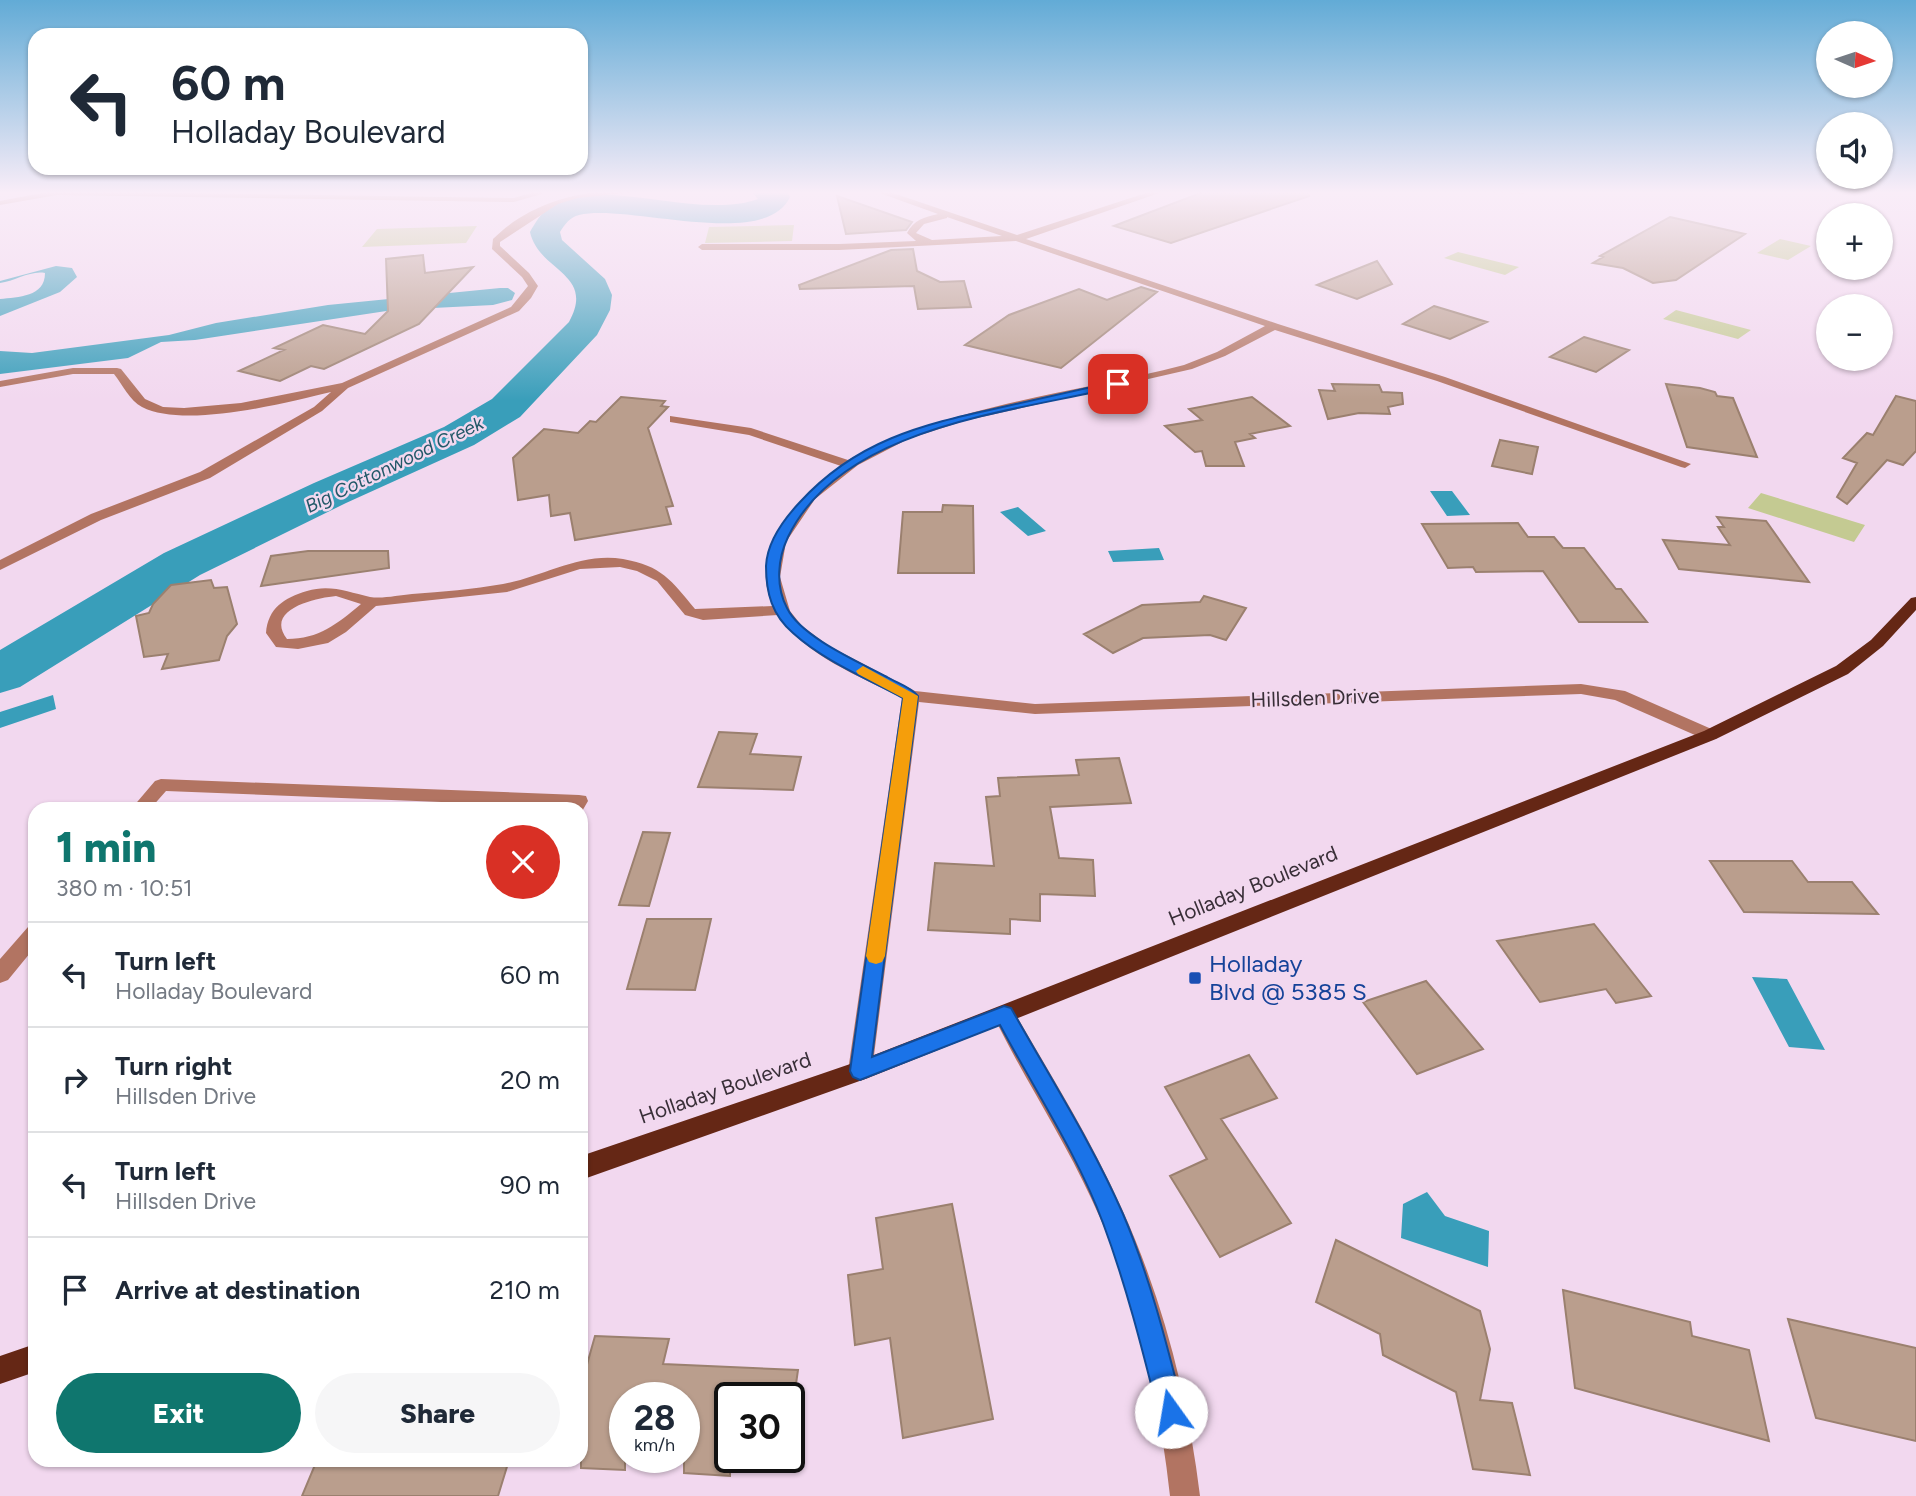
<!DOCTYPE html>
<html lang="en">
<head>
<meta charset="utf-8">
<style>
  body { margin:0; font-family:Figtree,sans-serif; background:#f6f6f7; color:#1f2937; height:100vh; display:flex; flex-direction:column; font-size:26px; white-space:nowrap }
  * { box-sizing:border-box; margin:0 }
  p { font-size:23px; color:#747a83 }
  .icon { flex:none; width:38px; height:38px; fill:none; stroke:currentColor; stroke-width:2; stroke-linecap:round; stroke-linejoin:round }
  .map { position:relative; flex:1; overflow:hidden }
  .details { position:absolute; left:28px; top:802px; width:560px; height:665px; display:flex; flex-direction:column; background:#fff; border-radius:21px; box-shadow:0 2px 5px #0004 }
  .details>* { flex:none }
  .hud { position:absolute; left:28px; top:28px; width:560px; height:147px; border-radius:21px; box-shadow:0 2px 5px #0004; background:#fff; color:#1f2937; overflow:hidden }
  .needle { width:46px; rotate:93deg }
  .tools { position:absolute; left:1816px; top:21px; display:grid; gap:14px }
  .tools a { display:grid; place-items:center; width:77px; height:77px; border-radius:50%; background:#fff; box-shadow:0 2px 5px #0004; font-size:35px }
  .speed { position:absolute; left:609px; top:1382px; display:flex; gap:14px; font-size:35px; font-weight:700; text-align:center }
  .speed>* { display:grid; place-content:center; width:91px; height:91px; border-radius:50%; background:#fff; box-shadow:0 2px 5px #0004; line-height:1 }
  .speed small { font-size:18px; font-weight:400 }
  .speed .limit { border:4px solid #111; border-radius:10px; background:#fff; color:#111 }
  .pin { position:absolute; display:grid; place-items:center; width:60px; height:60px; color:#fff; margin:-30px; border-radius:14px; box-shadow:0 4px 10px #0006 }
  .me { position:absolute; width:77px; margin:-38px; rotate:347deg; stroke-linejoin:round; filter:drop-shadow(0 0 5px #0008) }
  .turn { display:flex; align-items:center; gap:24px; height:147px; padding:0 28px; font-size:32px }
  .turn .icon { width:91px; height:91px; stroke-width:2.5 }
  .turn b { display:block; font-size:49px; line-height:60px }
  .round { display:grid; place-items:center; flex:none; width:74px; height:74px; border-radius:37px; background:#f6f6f7 }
  .summary { display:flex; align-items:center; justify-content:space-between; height:119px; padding:0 28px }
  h1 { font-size:42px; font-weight:800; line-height:52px; color:#0f766e }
  .cta { display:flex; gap:14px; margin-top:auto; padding:14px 28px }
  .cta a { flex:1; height:80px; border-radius:42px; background:#0f766e; color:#fff; font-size:28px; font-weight:800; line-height:80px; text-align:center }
  .cta a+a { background:#f6f6f7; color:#1f2937 }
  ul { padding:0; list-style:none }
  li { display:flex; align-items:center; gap:21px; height:105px; padding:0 28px; border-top:2px solid #e0e1e3 }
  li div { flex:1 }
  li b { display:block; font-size:26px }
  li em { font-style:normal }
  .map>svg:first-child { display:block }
</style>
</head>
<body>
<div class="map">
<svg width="1916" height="1496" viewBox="0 0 1916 1496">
  <rect width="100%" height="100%" fill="#f2d8ef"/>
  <path fill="#c4ca92" d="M794,225L792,241L705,243L709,227Z
    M477,226L466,243L362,247L377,229Z
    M1780,239L1811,246L1788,260L1757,253Z
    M1458,252L1519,267L1505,275L1444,258Z
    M1676,310L1751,330L1738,339L1663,319Z
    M1761,493L1865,525L1854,542L1748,508Z"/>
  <path fill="#399eba" d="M56,266L72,268L77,277L60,292L0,316V299C18,297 45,297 45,273C31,270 15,281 0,283V281Z
    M500,288H508L515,293L512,300L493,305L393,310L195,340L161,342L128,358L0,374V351L32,353L169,335L216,323L328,305Z
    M1430,491H1452L1470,515L1447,516Z
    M1018,507L1046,531L1028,536L1000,512Z
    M1159,548L1164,560L1113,562L1108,551Z
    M53,695L56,709L0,728V712Z
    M1752,977L1787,979L1825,1050L1789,1047Z
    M1427,1192L1445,1216L1489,1231L1488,1267L1401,1238L1403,1204Z"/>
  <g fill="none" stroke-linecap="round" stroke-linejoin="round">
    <path fill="#399eba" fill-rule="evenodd" d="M751,191H786L790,197C765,251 627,203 579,215C570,217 565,224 560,232L562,240L605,279L612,295L610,310L597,335L520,417L474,445L346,503L200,575L20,687L0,693V650L164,553L314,483L444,427L492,399L569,322C596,273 539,272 530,232C535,223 541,213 550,206C596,174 698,221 758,199Z"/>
  </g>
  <path fill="#ba9e8d" stroke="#9b806f" stroke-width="2" d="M1206,191H1308L1309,196L1171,243L1114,226Z
    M837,196L912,222L906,230L846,234Z
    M1670,217L1745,234L1676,280L1653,283L1623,268L1593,263L1603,257L1600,256Z
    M913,249L917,271L940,282L964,281L971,307L918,309L914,286L800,289L799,285L891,250Z
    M423,255L425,273L473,267L419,324L324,369L311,366L280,381L239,371L284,350L274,348L323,325L365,334L388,311L386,259Z
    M1377,261L1392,284L1357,299L1317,285Z
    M1141,287L1157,292L1061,368L965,345L1009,315L1079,289L1107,300Z
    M1434,306L1487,322L1450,339L1403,324Z
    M1584,337L1629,350L1596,372L1550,357Z
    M1332,384L1379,385L1382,392L1402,393L1403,404L1388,407L1390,414L1359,413L1328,419L1319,390L1335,391Z
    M1666,384L1700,388L1715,392L1717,396L1733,398L1757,457L1687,447Z
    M1896,396L1916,401V451L1903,465L1887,460L1847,504L1837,497L1857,463L1843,458L1867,433L1873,435Z
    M621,397L665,401L661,406L668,407L648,428L673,506L666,507L671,524L575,540L570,513L551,516L549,495L518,500L513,458L544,429L578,433L590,421L596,422Z
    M1252,397L1290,426L1250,434L1255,438L1235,442L1244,466H1206L1202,451L1195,452L1165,426L1202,420L1189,409Z
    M1500,440L1538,447L1532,474L1492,466Z
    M943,505L973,506L974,573H898L903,512H942Z
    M1717,517L1766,521L1809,582L1679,569L1663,540L1730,545L1718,527H1724Z
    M1518,523L1528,537H1554L1563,548H1584L1616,589H1621L1647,622H1579L1543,571L1476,572L1473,567L1448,568L1422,524Z
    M308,551H388L389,568L261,586L271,556Z
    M211,580L214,588L227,587L237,624L227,636L219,660L162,669L168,654L144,657L136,616L149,613L153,604L171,585Z
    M1204,596L1246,608L1226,640L1210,635L1143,638L1113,653L1084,634L1142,605L1200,602Z
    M719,732L757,734L750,754L801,757L793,790L698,787Z
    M1119,758L1131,803L1050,807L1059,858L1093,860L1095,896L1040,894V921L1010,919V934L928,930L935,863L994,866L986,797L1000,796L998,778L1079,775L1076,760Z
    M643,832L670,833L649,906L619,905Z
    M1710,861H1792L1808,882H1852L1878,914L1744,912Z
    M647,919H711L695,990L627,989Z
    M1594,924L1651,996L1616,1003L1606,989L1540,1002L1497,941Z
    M1426,981L1483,1049L1417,1074L1363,1002Z
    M1249,1055L1277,1098L1221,1119L1291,1223L1220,1257L1170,1176L1207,1159L1165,1087Z
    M952,1204L993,1419L903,1438L890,1338L855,1345L848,1275L883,1269L876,1218Z
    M1336,1240L1480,1311L1490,1349L1480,1400L1512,1403L1530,1475L1473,1469L1456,1392L1383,1355L1380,1334L1316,1302Z
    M1563,1290L1690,1322L1692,1336L1749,1350L1769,1441L1575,1388Z
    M1788,1319L1916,1348V1441L1816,1418Z
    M595,1336L669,1339L663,1364L798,1370L794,1398H730V1476L684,1473V1398H625V1470L581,1468V1386Z
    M317,1460H509L498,1496H302Z"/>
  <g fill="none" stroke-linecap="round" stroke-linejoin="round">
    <path fill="#b27462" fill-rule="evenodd" d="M52,191L514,198L537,191H552L514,202L57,195L0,205V201Z
      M604,191H644L578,198L558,204L500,242V246L529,273L538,286L531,298L519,311L348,388L322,411L210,478L101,520L0,570V560L91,514L200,472L314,407L331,392C285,403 185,429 142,407C130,401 122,384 114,374H73L0,387V381L73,368H117L121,369L145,399L163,407L184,408L241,403L342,383L511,307L528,286L522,277L492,249L493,239C523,209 563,195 604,191Z
      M874,191H887L1017,235L1152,191H1165L1026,239L1278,324L1445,377L1691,464L1685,468L1681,467L1437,381L1275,330L1225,356L1192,369L964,421L908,439L858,465L815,499L786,542L780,577L790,611L802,626L829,646L915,691L1035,704L1581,684L1625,691L1716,731L1719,735L1716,739H1704L1615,700L1581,694L1035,714L919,702L872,1071L868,1078L860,1081L852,1078L848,1071L902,698C860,676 805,656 778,615L703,620L685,615L657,581L637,571L620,567L580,569L507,592L376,606L346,632L328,643L298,649L276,647L266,633C268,608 284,598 307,591C330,584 348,592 370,597C383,599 399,595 412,594C442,592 473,589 503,584C543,577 580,552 623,559C662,566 671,580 695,609L773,606C746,548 800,499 841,466L749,435L670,422V416L751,428L848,460C953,404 1071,394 1184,365L1217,352L1265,326L1016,241L839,250H702L698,247L702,244H839L916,241L907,233C914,220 924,217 938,214ZM947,218V217L1002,236L932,240L916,233L924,224ZM336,596L361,604C337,624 319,639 287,639C264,609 316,598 336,596Z
      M1456,191H1527V192L1523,194Z
      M161,779L579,795L586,796L588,801L581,813V808L566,807L166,791L151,808H132L155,781Z
      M35,925V947L8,980L0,983V959L28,927Z
      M1004,1006L1012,1008C1050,1074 1091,1139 1122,1209C1163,1300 1188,1397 1200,1496H1170C1159,1394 1135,1291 1091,1198C1062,1135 1023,1077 993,1015L996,1008Z"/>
    <path fill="#652715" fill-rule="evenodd" d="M1916,597V610L1883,646L1848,674L1716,739L868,1078L581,1180V1156L856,1062L1704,731L1836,666L1871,640L1911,598Z
      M35,1344V1372L0,1384V1356Z"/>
  </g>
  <linearGradient id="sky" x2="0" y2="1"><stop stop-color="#62abd6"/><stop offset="0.48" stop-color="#f9edf8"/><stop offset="1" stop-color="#f9edf8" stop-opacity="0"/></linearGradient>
  <rect width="1916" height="401" fill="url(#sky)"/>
  <path fill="#1a73e8" stroke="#114b97" stroke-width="2" d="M1118,381L1123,384L1122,386C1015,412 842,425 788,537C778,558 775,585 787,608C801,637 859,662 887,677C897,683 911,687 918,696L872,1057L1004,1006L1011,1008C1049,1076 1092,1143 1123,1214C1150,1277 1167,1345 1184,1412L1180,1421L1171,1425L1162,1421L1158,1412C1142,1348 1126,1285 1103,1223C1078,1155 1034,1089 1000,1025L860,1080L853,1077L850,1071L903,698C866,678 824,661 793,633C772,615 766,593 766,566C767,542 784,519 800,502C856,441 920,425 998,408C1038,399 1078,390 1118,381Z"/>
  <path fill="#f59e0b" d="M863,666L918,696L885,956L882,962L876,964L869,962L866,956L903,698L858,674L856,671Z"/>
  <rect fill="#1a4fb4" stroke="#f2d8ef" stroke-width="2.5" x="1188" y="971" width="14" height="14" rx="3.5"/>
  <g text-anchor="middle" stroke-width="5" stroke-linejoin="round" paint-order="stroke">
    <g font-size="19" font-style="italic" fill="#225868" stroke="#f2d8ef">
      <text transform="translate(394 464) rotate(-26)" y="7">Big Cottonwood Creek</text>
    </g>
    <g font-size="21" fill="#392f38" stroke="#f2d8ef">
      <text transform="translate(1315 698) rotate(-2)" y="7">Hillsden Drive</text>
      <text transform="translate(1253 886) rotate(-22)" y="7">Holladay Boulevard</text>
      <text transform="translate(725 1088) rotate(-19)" y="7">Holladay Boulevard</text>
    </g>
    <g font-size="24" fill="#164399" stroke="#f2d8ef" text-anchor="start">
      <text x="1209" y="972">Holladay<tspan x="1209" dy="28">Blvd @ 5385 S</tspan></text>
    </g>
  </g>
</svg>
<div class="tools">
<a><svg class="needle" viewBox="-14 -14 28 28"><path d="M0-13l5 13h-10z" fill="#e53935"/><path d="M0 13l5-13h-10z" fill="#747a83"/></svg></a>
<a><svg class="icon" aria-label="sound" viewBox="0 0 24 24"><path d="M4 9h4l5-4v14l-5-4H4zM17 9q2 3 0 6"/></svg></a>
<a>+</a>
<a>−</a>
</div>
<div class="speed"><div>28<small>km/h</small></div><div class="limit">30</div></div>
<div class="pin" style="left:1118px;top:384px;background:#d93025"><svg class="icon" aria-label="arrive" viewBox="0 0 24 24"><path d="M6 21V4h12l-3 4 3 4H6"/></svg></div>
<svg class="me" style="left:1171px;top:1412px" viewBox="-20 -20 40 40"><circle r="19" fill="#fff"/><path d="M0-13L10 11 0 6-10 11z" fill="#1a73e8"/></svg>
<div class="hud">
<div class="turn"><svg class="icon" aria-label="left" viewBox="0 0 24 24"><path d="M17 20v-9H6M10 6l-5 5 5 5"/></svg><div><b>60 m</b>Holladay Boulevard</div></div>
</div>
<section class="details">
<div class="summary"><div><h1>1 min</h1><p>380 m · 10:51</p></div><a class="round" style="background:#d93025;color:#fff"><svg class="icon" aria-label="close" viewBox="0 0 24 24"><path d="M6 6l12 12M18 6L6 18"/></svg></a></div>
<ul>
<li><svg class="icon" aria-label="left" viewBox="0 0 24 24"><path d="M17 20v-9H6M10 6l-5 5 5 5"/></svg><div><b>Turn left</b><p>Holladay Boulevard</p></div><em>60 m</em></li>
<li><svg class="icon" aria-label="right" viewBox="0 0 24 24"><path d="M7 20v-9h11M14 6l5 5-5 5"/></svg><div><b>Turn right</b><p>Hillsden Drive</p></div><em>20 m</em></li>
<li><svg class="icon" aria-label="left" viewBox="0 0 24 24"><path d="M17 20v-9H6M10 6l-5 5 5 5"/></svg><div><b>Turn left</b><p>Hillsden Drive</p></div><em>90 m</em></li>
<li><svg class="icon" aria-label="arrive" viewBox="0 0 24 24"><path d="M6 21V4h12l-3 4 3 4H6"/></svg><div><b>Arrive at destination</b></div><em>210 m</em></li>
</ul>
<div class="cta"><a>Exit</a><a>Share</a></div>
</section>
</div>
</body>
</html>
